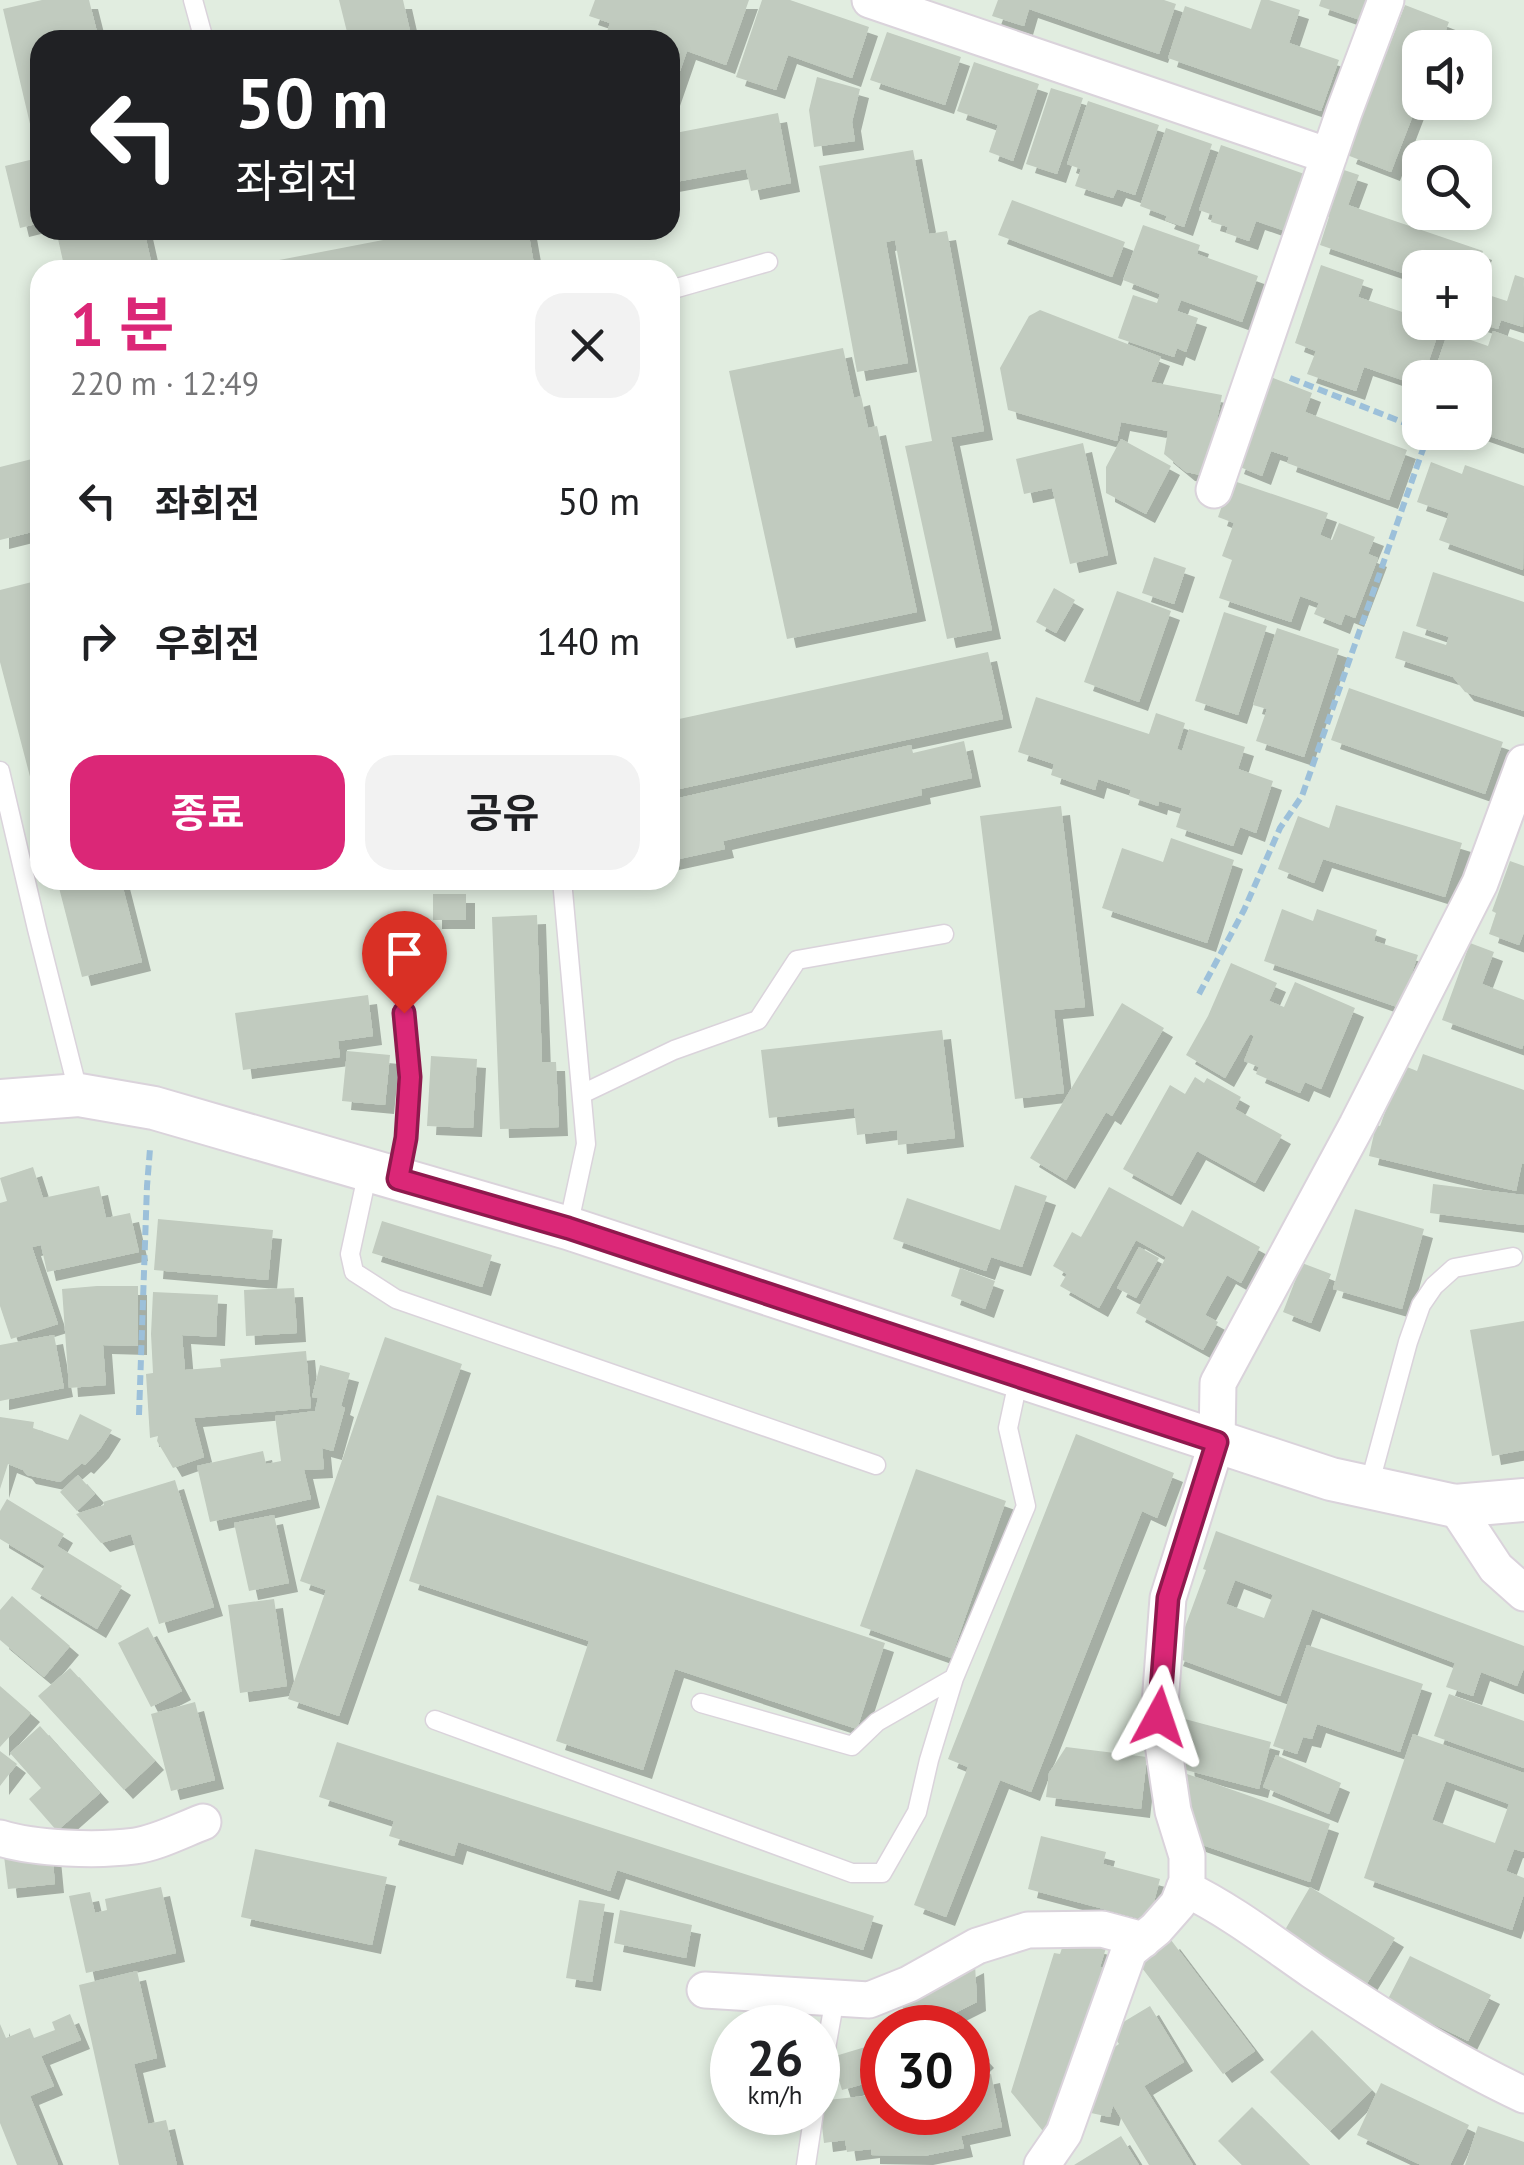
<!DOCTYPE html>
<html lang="ko">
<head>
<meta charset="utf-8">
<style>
  body { margin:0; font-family:"PT Sans","Noto Sans KR",sans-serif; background:#f2f2f2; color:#202124; height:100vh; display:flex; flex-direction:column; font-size:38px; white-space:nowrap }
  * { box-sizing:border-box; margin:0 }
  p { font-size:32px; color:#757577 }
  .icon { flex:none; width:55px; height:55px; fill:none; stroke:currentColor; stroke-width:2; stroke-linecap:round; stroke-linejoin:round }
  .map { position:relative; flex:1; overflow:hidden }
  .panel { position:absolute; left:30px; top:260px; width:650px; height:630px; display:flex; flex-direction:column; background:#fff; border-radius:30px; box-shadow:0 5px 15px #0003 }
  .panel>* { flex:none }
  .banner { position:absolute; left:30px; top:30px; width:650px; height:210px; border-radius:30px; box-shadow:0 5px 15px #0003; background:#202124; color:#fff; overflow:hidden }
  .buttons { position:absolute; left:1402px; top:30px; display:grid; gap:20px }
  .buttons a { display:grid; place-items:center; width:90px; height:90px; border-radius:20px; background:#fff; box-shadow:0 5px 15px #0003; font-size:50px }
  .speed { position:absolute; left:710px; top:2005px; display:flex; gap:20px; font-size:50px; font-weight:700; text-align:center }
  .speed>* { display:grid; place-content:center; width:130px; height:130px; border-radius:50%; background:#fff; box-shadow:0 5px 15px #0003; line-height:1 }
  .speed small { font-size:25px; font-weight:400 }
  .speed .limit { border:15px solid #d22; background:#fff; color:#111 }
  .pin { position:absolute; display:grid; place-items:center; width:85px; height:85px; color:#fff; margin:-102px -42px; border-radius:50% 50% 50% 0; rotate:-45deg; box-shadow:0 0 10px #0007 }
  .pin .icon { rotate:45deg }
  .me { position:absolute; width:110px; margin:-55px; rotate:5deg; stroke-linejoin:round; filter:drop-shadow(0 0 8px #0008) }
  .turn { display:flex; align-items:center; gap:35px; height:210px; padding:0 40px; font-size:45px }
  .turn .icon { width:130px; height:130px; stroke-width:2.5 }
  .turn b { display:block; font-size:70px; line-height:85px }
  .round { display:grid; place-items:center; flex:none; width:105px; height:105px; border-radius:30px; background:#f2f2f2 }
  .summary { display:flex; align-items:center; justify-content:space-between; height:170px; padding:0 40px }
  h1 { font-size:60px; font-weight:700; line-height:75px; color:#db2777 }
  .button { display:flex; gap:20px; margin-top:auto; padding:20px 40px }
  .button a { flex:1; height:115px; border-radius:30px; background:#db2777; color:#fff; font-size:40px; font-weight:700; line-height:115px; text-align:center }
  .button a+a { background:#f2f2f2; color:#202124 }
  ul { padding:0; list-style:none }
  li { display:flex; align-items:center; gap:30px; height:140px; padding:0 40px }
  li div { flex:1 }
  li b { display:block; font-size:38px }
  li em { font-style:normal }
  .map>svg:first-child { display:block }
</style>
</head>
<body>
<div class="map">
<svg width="1524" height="2165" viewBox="0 0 1524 2165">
  <defs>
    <filter id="shadow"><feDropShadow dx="9" dy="9" stdDeviation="0" flood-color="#0004"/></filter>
  </defs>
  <rect width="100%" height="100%" fill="#e1ede0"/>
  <path fill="#c1cbbf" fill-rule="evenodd" filter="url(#shadow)" d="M42,0H89L99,40H40V223L20,228L5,166L38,158L3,9Z
    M339,0H403L412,40H349Z
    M595,0H749L726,65L687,51L671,97L670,40H604L610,23L589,16Z
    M762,0H790L869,27L852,78L788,55L776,90L736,77Z
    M998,0H1164L1176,4L1159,54L1029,9L1024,26L992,16Z
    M1261,0H1269L1300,10L1289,43L1339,60L1321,111L1168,58L1185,6L1251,29Z
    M1321,0H1367L1360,20L1319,6Z
    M1405,5L1449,22L1439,48H1420V97L1391,172L1347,155Z
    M887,32L961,57L945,105L870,80Z
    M974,62L1039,84L1013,161L989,152L998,125L957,111Z
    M817,77L860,89L852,122L855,141L814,147L809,110Z
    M1051,88L1083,98L1057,174L1026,164Z
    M1088,101L1159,125L1135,195L1117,189L1113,198L1075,186L1081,169L1067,164Z
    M778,113L791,183L751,191L746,169L670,183V134Z
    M1166,128L1212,144L1184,227L1165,220L1167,216L1140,206Z
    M1221,145L1310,176L1291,233L1256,221L1249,241L1226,233L1228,227L1211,222L1213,215L1199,210Z
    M913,150L929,234L947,231L984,431L951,437L992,630L947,639L905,446L932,441L895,240L886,242L908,363L857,372L819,166Z
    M1335,167L1359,175L1348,205L1483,251L1477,268H1420V279L1320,245L1329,217L1319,214Z
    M1012,200L1125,242L1112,277L998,235Z
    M1143,225L1200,245L1197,254L1258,276L1242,322L1181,300L1177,311L1198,318L1186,352L1177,348L1174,357L1118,338L1133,295L1157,303L1160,294L1123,280Z
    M56,230H144L153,270H65Z
    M435,230H528L535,270H238V268Z
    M1321,265L1364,280L1358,297L1420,318V322L1441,325L1423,378H1420V386L1364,367L1356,391L1307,374L1316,351L1295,343Z
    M1515,275L1524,278L1523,327L1501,320L1498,329L1475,322L1476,291L1507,301Z
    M1040,310L1161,357L1151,382L1222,395L1213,440L1210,477L1186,472L1164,454L1168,431L1121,422L1117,441L1008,410L1000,368L1029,316Z
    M1493,331L1524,342V448L1475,431V378H1432L1448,332L1488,346Z
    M843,348L854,398L861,396L868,428L877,426L917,612L787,639L729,371Z
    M1268,376L1312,393L1305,412L1407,450L1389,500L1287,463L1289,457L1271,451L1262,476L1235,465Z
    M1121,439L1171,466L1146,514L1106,493V467Z
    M1083,443L1108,555L1070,564L1052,488L1024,494L1016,459Z
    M40,457V530L0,540V467Z
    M1431,462L1462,474L1465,465L1524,486L1523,570L1439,540L1449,513L1417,502Z
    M1231,480L1328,513L1320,535L1332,540L1339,523L1375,537L1368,554L1378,558L1355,618L1345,614L1341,625L1314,614L1319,603L1300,596L1291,622L1219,598L1232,560L1222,556L1234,523L1218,517Z
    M1154,557L1186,568L1174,604L1142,593Z
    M1433,572L1524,602V711L1465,692L1453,677L1395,658L1403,631L1446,645L1449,637L1416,626Z
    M40,580V811H39L0,662V590Z
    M1054,588L1075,600L1056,633L1036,622Z
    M1117,591L1171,611L1139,702L1084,682Z
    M1224,612L1267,626L1238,715L1195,701Z
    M1277,628L1339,649L1304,757L1256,741L1267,709L1253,705Z
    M988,652L1003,719L670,791V721Z
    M1349,688L1503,742L1485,794L1331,740Z
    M1036,697L1149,734L1156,713L1185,723L1177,749L1182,751L1189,729L1245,747L1238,769L1273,781L1256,833L1240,827L1233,846L1176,827L1182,808L1159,801L1158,806L1129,796L1131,790L1098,779L1095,790L1051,775L1054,764L1018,752Z
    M964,741L972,778L921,789L922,795L723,841L725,849L670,861V800L911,745L913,753Z
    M1336,805L1462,843L1445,897L1323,859L1314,883L1278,869L1298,816L1329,828Z
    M1061,806L1085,1007L1054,1010L1064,1093L1015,1099L980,816Z
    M1171,838L1234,860L1207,943L1102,908L1122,848L1163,862Z
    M1510,861L1524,866V932L1519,945L1489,934L1496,913L1492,911Z
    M57,880H121L142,962L82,977Z
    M433,894H466V920H433Z
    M1282,909L1313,921L1317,909L1377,930L1374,941L1418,955L1400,1008L1264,961Z
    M537,915L542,1062H556L559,1127L500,1129L492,917Z
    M1470,943L1494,952L1482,984L1524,1000V1043L1522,1049L1442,1020Z
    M1231,963L1277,983L1269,1001L1284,1007L1295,982L1355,1008L1321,1089L1305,1082L1300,1093L1256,1074L1259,1067L1244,1061L1254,1036L1250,1034L1225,1078L1186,1055L1208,1016Z
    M368,995L373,1036L338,1041L340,1057L243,1070L235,1013Z
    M1122,1003L1164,1028L1112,1116L1106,1112L1066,1180L1030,1158Z
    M942,1030L955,1138L898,1145L897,1130L857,1135L854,1108L769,1118L761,1050Z
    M347,1051L390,1055L385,1105L342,1101Z
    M1423,1054L1524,1090V1164L1522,1163L1516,1191L1369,1156L1376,1125L1380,1126L1402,1065L1417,1071Z
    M431,1056L477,1059L473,1128L427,1126Z
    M1195,1077L1204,1083L1207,1078L1241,1097L1235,1109L1282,1135L1255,1183L1197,1151L1172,1196L1123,1169L1170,1085L1185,1094Z
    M33,1167L43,1198L99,1186L106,1218L130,1213L139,1252L47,1272L41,1245L32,1247L58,1324L11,1339L0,1306V1203L7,1201L0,1178Z
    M1433,1184L1524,1195V1225L1430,1213Z
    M1015,1185L1047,1196L1022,1267L991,1257L986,1271L893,1239L907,1198L1000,1230Z
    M1109,1187L1183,1227L1192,1210L1260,1247L1241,1283L1227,1275L1205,1315L1218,1322L1203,1350L1136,1313L1166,1257L1136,1240L1099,1308L1060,1286L1067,1274L1053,1266L1072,1232L1081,1237Z
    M1355,1209L1424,1229L1402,1309L1333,1289Z
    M158,1219L273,1230L268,1280L154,1270Z
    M382,1221L492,1255L482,1287L372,1253Z
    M1139,1247L1159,1258L1136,1298L1117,1288Z
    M1302,1263L1331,1274L1311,1323L1283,1312Z
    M960,1268L995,1281L985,1309L951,1296Z
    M97,1286H138V1346L103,1345L106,1385L69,1388L62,1289Z
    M294,1288L297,1333L246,1336L244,1290Z
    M153,1292L218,1295L216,1337L182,1335L185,1370L221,1367L220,1359L306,1351L311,1408L194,1418L204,1457L173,1468L157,1441L158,1436L150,1438L146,1374L153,1373L151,1334Z
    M1524,1321V1450L1492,1456L1470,1330Z
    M54,1335L64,1388L0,1401V1345Z
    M385,1337L462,1364L339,1716L288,1699L326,1590L300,1581Z
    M320,1365L350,1373L341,1406L345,1408L333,1451L322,1448L324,1469L304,1470L311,1499L210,1522L197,1466L263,1451L266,1464L281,1461L275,1416L315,1411L318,1398L312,1397Z
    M80,1414L112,1430L100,1449L85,1465L82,1463L60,1482L27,1475L23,1470L8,1464L0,1489V1417L34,1422L33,1428L68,1440Z
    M1076,1434L1174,1473L1157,1518L1142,1511L1031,1792L1000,1780L946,1917L914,1905L968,1767L948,1759Z
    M916,1469L1006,1501L951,1658L860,1626Z
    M78,1475L95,1494L77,1511L60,1492Z
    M175,1480L214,1607L159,1624L131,1534L101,1543L76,1514L104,1505L103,1502Z
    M437,1495L885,1643L857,1729L675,1669L643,1770L556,1741L589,1641L409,1581Z
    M7,1499L64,1534L57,1546L122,1586L97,1629L31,1589L45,1566L0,1539V1511Z
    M274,1515L289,1583L249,1591L234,1523Z
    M1216,1531L1524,1646V1668L1517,1686L1481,1672L1473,1696L1446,1687L1455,1663L1312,1609L1280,1696L1174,1657L1206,1570L1203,1569ZM1235,1580L1273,1595L1264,1618L1226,1604Z
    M12,1596L70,1646L44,1677L0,1640V1610Z
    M274,1599L287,1686L240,1693L228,1605Z
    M148,1627L182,1691L151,1707L118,1643Z
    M1307,1645L1423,1684L1400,1752L1317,1724L1312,1739L1303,1737L1297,1754L1273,1746Z
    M70,1668L155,1761L124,1790L38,1696Z
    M0,1686L31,1713L0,1747Z
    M1449,1694L1524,1721V1768L1434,1736Z
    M195,1702L215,1780L171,1791L151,1714Z
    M1181,1718L1271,1742L1259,1789L1186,1770Z
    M40,1726L100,1793L57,1831L29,1799L41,1788L10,1753Z
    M1413,1734L1524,1773V1852L1514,1849L1506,1871L1524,1878V1894L1512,1930L1364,1878ZM1446,1781L1509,1804L1495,1843L1432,1820Z
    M337,1742L874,1916L863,1950L617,1870L610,1891L458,1842L454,1856L389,1836L394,1821L319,1797Z
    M1066,1747L1147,1757L1141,1809L1046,1797L1049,1773Z
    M0,1751L17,1764L0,1786Z
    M1276,1755L1341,1783L1329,1814L1263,1787Z
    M1187,1774L1330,1824L1310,1882L1194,1842L1188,1806Z
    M1041,1836L1106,1852L1103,1864L1160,1879L1149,1921L1028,1889Z
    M255,1849L387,1877L372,1945L241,1917Z
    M52,1852L55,1884L8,1889L4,1856Z
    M161,1887L176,1953L86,1973L69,1896L90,1892L95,1913L107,1910L105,1899Z
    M1310,1887L1395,1938L1366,1985L1282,1935Z
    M579,1900L605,1904L592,1982L566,1978Z
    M620,1910L692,1925L686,1958L614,1943Z
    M1066,1936L1106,1948L1100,1967L1103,1968L1058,2116L1047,2136L1011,2092L1054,1953L1060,1954Z
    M1171,1940L1255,2051L1223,2074L1139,1964Z
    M1410,1956L1491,1995L1468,2041L1387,2001Z
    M975,1964L977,2002L947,2017L956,2028H919L903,2009L901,2002Z
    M137,1971L157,2058L134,2064L148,2124L166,2120L177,2165H119L79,1985Z
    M1150,2006L1184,2062L1144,2086L1193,2165H1149L1113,2105L1110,2117L1091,2113L1102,2055L1119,2044L1110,2030Z
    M70,2014L81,2040L41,2056L54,2086L30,2096L58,2165H17L0,2123V2024L6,2038L30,2028L34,2038L55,2030L52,2022Z
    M1312,2030L1372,2090L1330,2131L1270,2072Z
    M968,2040L985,2059L968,2075Z
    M882,2042V2079L842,2090L832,2057Z
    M991,2074L1002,2127L961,2136L964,2148L924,2156L871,2155V2149L847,2152L845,2140L824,2143L819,2101L882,2094V2112H968V2079Z
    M1381,2083L1469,2125L1450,2165H1421L1357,2135Z
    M1252,2107L1310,2165H1242L1218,2141Z
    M1478,2126L1524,2142V2165H1465Z
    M1121,2136L1139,2165H1074Z"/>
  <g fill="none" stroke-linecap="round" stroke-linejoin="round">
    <g stroke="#dad3db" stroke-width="21">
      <path id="service" d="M193,0L204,40
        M670,290L768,262
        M0,771L37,929L79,1095
        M562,880L586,1144L568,1227
        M582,1094L674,1050L758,1020L797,960L944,934
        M368,1171L350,1254L354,1272L396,1299L876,1465
        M398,1178L405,1138L410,1077L399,949
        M1369,1486L1408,1342L1421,1305L1434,1286L1454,1268L1513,1257
        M701,1703L852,1746L877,1722L954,1678
        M435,1720L852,1873H882L917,1812L929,1760L954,1678L1026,1506L1008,1428L1019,1377
        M818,2093L835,1998
        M806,2165L814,2112"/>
    </g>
    <g stroke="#dad3db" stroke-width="39">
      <path id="minor" d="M870,0L1329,156
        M1214,490L1344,112L1386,0
        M1455,1506L1496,1568L1524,1593
        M0,1838C35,1849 98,1851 135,1846C157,1843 182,1830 203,1822
        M1184,1888C1230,1910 1271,1942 1313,1971C1381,2016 1451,2061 1524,2095
        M705,1990L869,2000L909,1984L977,1946L1028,1930L1102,1929L1143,1940
        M1042,2165L1064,2133L1129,1951L1156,1929L1178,1904L1187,1881V1856L1173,1811L1159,1717L1168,1598L1217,1442L1218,1383L1357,1125L1480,883L1524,763"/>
    </g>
    <g stroke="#dad3db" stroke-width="46">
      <path id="tertiary" d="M0,1101L79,1095L154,1108L568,1228L1331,1479L1455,1506L1524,1500"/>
    </g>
    <path stroke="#9cc0da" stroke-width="6" stroke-dasharray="10 5" stroke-linecap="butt" d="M1290,378L1420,429
      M1199,994L1244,910L1280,828L1302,796L1429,432
      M139,1415L147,1186L150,1149"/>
    <use href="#service" stroke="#fff" stroke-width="18"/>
    <use href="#minor" stroke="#fff" stroke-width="35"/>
    <use href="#tertiary" stroke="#fff" stroke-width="42"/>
  </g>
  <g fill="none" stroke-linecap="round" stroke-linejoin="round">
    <g stroke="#8e194d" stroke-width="25">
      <path id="route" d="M404,1013L410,1077L406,1138L398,1179L568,1228L1217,1442L1168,1598L1159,1717"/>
    </g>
    <use href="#route" stroke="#db2777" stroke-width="18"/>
  </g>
</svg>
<div class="buttons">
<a><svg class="icon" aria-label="sound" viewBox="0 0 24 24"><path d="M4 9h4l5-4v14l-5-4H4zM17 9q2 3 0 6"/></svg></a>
<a><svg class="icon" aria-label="search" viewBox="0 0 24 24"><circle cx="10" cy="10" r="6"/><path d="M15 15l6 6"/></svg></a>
<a>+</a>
<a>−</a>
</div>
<div class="speed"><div>26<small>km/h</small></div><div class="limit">30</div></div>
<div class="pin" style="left:404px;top:1013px;background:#d93025"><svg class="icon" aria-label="arrive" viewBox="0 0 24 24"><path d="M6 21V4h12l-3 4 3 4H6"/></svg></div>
<svg class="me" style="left:1159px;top:1717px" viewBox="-20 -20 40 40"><path d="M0-17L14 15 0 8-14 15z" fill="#db2777" stroke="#fff" stroke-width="4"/></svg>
<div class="banner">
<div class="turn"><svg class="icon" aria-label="left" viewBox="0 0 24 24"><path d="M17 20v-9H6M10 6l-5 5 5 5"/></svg><div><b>50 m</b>좌회전</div></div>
</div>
<section class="panel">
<div class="summary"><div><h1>1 분</h1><p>220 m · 12:49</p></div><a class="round"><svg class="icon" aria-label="close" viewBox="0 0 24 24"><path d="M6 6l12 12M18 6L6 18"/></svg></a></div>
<ul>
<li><svg class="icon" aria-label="left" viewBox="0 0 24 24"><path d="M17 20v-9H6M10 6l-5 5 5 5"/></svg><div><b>좌회전</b></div><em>50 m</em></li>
<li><svg class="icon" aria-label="right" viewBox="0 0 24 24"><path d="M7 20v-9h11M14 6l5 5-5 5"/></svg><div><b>우회전</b></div><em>140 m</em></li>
</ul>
<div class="button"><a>종료</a><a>공유</a></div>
</section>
</div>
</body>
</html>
